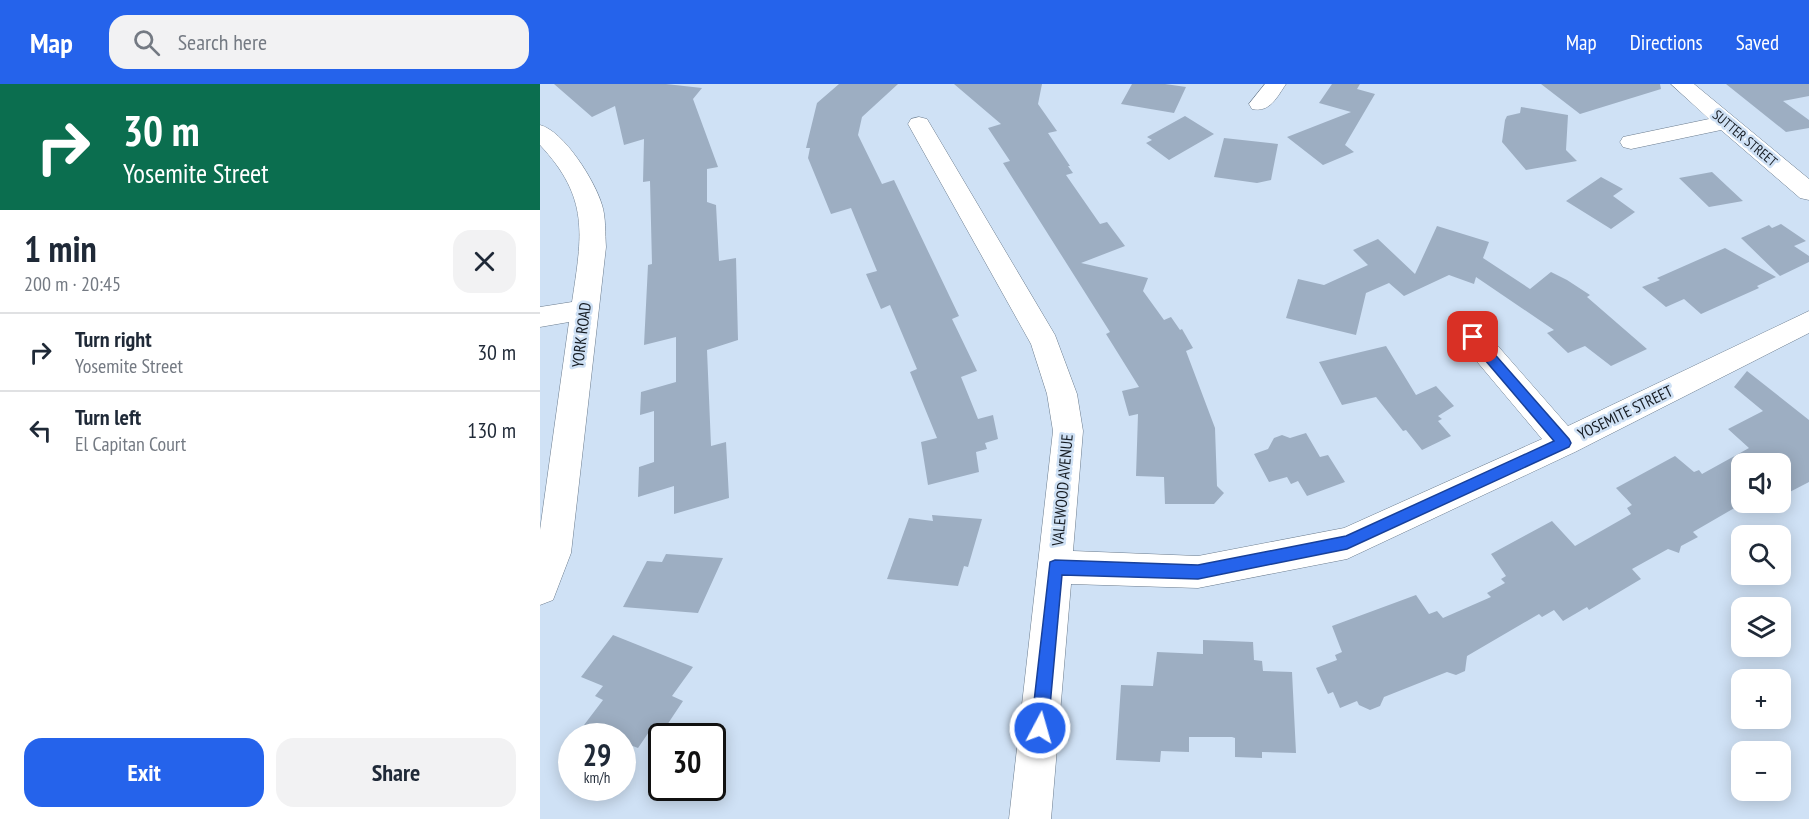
<!DOCTYPE html>
<html lang="en">
<head>
<meta charset="utf-8">
<style>
  body { margin:0; font-family:"PT Sans Narrow",sans-serif; background:#f2f2f3; color:#1f2937; height:100vh; display:flex; flex-direction:column; font-size:22px; white-space:nowrap }
  * { box-sizing:border-box; margin:0 }
  p { font-size:20px; color:#747a83 }
  .icon { flex:none; width:33px; height:33px; fill:none; stroke:currentColor; stroke-width:2; stroke-linecap:round; stroke-linejoin:round }
  .map { position:relative; flex:1; overflow:hidden }
  .sheet { display:flex; flex-direction:column; background:#fff; width:540px }
  .sheet>* { flex:none }
  .top-card { background:#0b6e4f; color:#fff; overflow:hidden }
  .controls { position:absolute; left:1191px; top:369px; display:grid; gap:12px }
  .controls a { display:grid; place-items:center; width:60px; height:60px; border-radius:12px; background:#fff; box-shadow:0 3px 15px #0003; font-size:30px }
  .speed { position:absolute; left:18px; top:639px; display:flex; gap:12px; font-size:30px; font-weight:700; text-align:center }
  .speed>* { display:grid; place-content:center; width:78px; height:78px; border-radius:50%; background:#fff; box-shadow:0 3px 15px #0003; line-height:1 }
  .speed small { font-size:15px; font-weight:400 }
  .speed .limit { border:3px solid #111; border-radius:9px; background:#fff; color:#111 }
  .pin { position:absolute; display:grid; place-items:center; width:51px; height:51px; color:#fff; margin:-26px; border-radius:12px; box-shadow:0 3px 9px #0006 }
  .me { position:absolute; width:66px; margin:-33px; rotate:6deg; stroke-linejoin:round; filter:drop-shadow(0 0 4px #0008) }
  .turn { display:flex; align-items:center; gap:21px; height:126px; padding:0 24px; font-size:27px }
  .turn .icon { width:78px; height:78px; stroke-width:2.5 }
  .turn b { display:block; font-size:42px; line-height:51px }
  .round { display:grid; place-items:center; flex:none; width:63px; height:63px; border-radius:18px; background:#f2f2f3 }
  .headline { display:flex; align-items:center; justify-content:space-between; height:102px; padding:0 24px }
  h1 { font-size:36px; font-weight:700; line-height:45px }
  .primary-button { display:flex; gap:12px; margin-top:auto; padding:12px 24px }
  .primary-button a { flex:1; height:69px; border-radius:18px; background:#2563eb; color:#fff; font-size:24px; font-weight:700; line-height:69px; text-align:center }
  .primary-button a+a { background:#f2f2f3; color:#1f2937 }
  ul { padding:0; list-style:none }
  li { display:flex; align-items:center; gap:18px; height:78px; padding:0 24px; border-top:2px solid #e0e1e3 }
  li div { flex:1 }
  li b { display:block; font-size:22px }
  li em { font-style:normal }
  header { display:flex; align-items:center; gap:36px; box-sizing:border-box; height:84px; padding:0 30px; background:#2563eb; color:#fff }
  header strong { font-size:28px }
  nav { display:flex; gap:33px; margin-inline-start:auto; font-size:21px }
  .search { width:420px; height:54px; background:#f2f2f3; display:flex; align-items:center; gap:15px; box-sizing:border-box; padding:0 21px; border-radius:18px; color:#747a83; font-size:22px }
  main { display:flex; flex:1; min-height:0 }
  .map>svg:first-child { display:block }
</style>
</head>
<body>
<header>
<strong>Map</strong>
<div class="search"><svg class="icon" aria-label="search" viewBox="0 0 24 24"><circle cx="10" cy="10" r="6"/><path d="M15 15l6 6"/></svg>Search here</div>
<nav><a>Map</a><a>Directions</a><a>Saved</a></nav>
</header>
<main>
<section class="sheet">
<div class="top-card">
<div class="turn"><svg class="icon" aria-label="right" viewBox="0 0 24 24"><path d="M7 20v-9h11M14 6l5 5-5 5"/></svg><div><b>30 m</b>Yosemite Street</div></div>
</div>
<div class="headline"><div><h1>1 min</h1><p>200 m · 20:45</p></div><a class="round"><svg class="icon" aria-label="close" viewBox="0 0 24 24"><path d="M6 6l12 12M18 6L6 18"/></svg></a></div>
<ul>
<li><svg class="icon" aria-label="right" viewBox="0 0 24 24"><path d="M7 20v-9h11M14 6l5 5-5 5"/></svg><div><b>Turn right</b><p>Yosemite Street</p></div><em>30 m</em></li>
<li><svg class="icon" aria-label="left" viewBox="0 0 24 24"><path d="M17 20v-9H6M10 6l-5 5 5 5"/></svg><div><b>Turn left</b><p>El Capitan Court</p></div><em>130 m</em></li>
</ul>
<div class="primary-button"><a>Exit</a><a>Share</a></div>
</section>
<div class="map">
<svg width="1269" height="735" viewBox="0 0 1269 735">
  <rect width="100%" height="100%" fill="#cfe1f5"/>
  <path fill="#9daec2" d="M14,0H126L162,4L153,15L178,83L167,85V118L176,121L179,177L196,174L198,256L167,266L171,362L186,358L189,414L134,430V402L98,413L99,383L114,378V327L100,331L101,308L136,298V253L104,261L108,181L112,180L110,97L103,98L104,55L84,61L75,22L52,33Z
    M299,0H358L322,33L318,51L342,100L354,96L419,232L412,235L437,287L421,293L438,335L453,331L458,355L445,359L447,365L436,368L439,388L388,401L381,358L397,354L370,288L377,285L350,221L341,225L326,190L337,187L311,124L291,130L268,74L270,64H266L277,19Z
    M414,0H502L498,20L517,47L508,49L530,82H528L533,89L526,91L560,140L567,138L585,162L541,179L608,194L603,207L624,236L631,233L640,246L642,245L653,264L646,267L675,344L677,402L684,409L674,420H625L624,393L596,392L598,330L589,332L582,307L599,303L566,250L570,248L463,79L470,77L448,44L461,40Z
    M592,0H625L646,3L634,29L581,20Z
    M792,0H820L817,5L835,10L805,61L814,68L783,81L747,53L811,28L779,19Z
    M1001,0H1120L1121,5L1040,30Z
    M1186,0H1269V12L1243,17L1269,36V44L1246,48Z
    M981,23L1028,31L1026,66L1037,77L986,86L962,58L965,36L967,32L980,29Z
    M645,32L674,50L629,76L606,59L612,56L607,53Z
    M684,54L738,60L731,96L717,99L674,93Z
    M1172,88L1203,117L1169,123L1139,94Z
    M1061,93L1083,105L1073,112L1095,128L1071,145L1026,117Z
    M1241,140L1266,157L1254,162L1269,172V178L1240,192L1201,154L1229,141L1232,144Z
    M897,142L949,158L943,174L990,205L1011,188L1027,196L1050,211L1047,213L1107,265L1071,282L1045,262L1028,269L1007,249L1014,246L936,193L934,200L909,191L864,212L849,199L826,209L816,251L746,234L758,195L784,201L828,181L813,166L838,155L875,190Z
    M1185,164L1236,193L1217,202L1219,204L1161,230L1144,215L1126,223L1102,203L1120,196L1117,194Z
    M846,262L876,311L896,302L914,322L898,332L902,335L898,337L911,352L882,366L866,346L863,347L836,313L802,321L779,278Z
    M1207,287L1269,336V398L1240,413V380H1202V418H1210L1205,421L1203,419L1153,448L1158,453L1141,462L1139,469L1128,465L1092,485L1101,495L1049,526L1047,523L1023,537L1014,526L1002,533L999,530L927,572L925,587L916,591L907,588L844,613L840,622L830,626L819,621L817,617L800,624L793,608L788,610L776,584L797,576L795,571L802,568L792,542L876,511L889,530L897,527L903,534L951,513L947,509L965,499L961,495L966,492L951,470L986,451L1012,437L1035,462L1091,430L1087,424L1092,421L1076,404L1135,372L1154,388L1159,386L1162,390L1209,364L1188,345L1223,327L1194,303Z
    M766,349L780,373L788,371L805,398L767,412L758,397L751,400L747,393L729,398L714,370L728,365L734,354L742,351L750,354Z
    M392,431L442,435L428,483L424,482L418,502L347,495L369,434L393,437Z
    M126,470L183,474L158,529L83,523L107,477L122,478Z
    M73,551L153,583L132,612L143,617L121,650L111,645L98,664L82,658V652H70L44,641L63,616L55,612L63,602L41,593Z
    M663,556L713,558L714,576L722,577L723,587L752,588L756,669L722,668V674L695,673V654L692,653H649V668L621,667L620,678L576,676L581,601L613,602L617,568L663,570Z"/>
  <g fill="none" stroke-linecap="round" stroke-linejoin="round">
    <g stroke="#6b7c8e" stroke-width="1">
      <path id="minor" d="M725,0H746C737,13 730,29 712,25L709,20Z
        M1131,0H1154L1269,95V116L1260,114L1181,46L1091,65L1083,63L1080,58L1083,53L1169,35Z
        M379,33L387,35L390,40L515,251L537,310L543,347L533,467L658,472L804,444L1002,355L923,261L919,253L923,245L933,242L943,245L1028,342L1269,227V249L1035,368L807,475L658,504L531,500L511,735H469L513,347L507,310L491,260L368,40L371,35Z
        M0,41C24,47 55,97 62,121C66,133 65,150 66,163L31,469L13,516L0,521V446L29,238L0,243V223L32,218C42,151 50,114 0,61Z"/>
    </g>
    <use href="#minor" fill="#fff" fill-rule="evenodd"/>
  </g>
  <path fill="#2563eb" stroke="#184099" stroke-width="1.5" d="M933,248L937,250L1029,355L1031,359L1029,363L807,465L658,495L522,491L508,644L506,650L500,652L493,650L491,644L510,478L515,476L658,481L806,452L1014,357L928,256L927,253Z"/>
  <g text-anchor="middle" stroke-width="5" stroke-linejoin="round" paint-order="stroke">
    <g font-size="14" fill="#161c23" stroke="#cfe1f5">
      <text transform="translate(1205 54) rotate(40)" y="5">SUTTER STREET</text>
    </g>
    <g font-size="16" fill="#161c23" stroke="#cfe1f5">
      <text transform="translate(41 251) rotate(-83)" y="6">YORK ROAD</text>
      <text transform="translate(1085 328) rotate(-26)" y="6">YOSEMITE STREET</text>
      <text transform="translate(522 406) rotate(-85)" y="6">VALEWOOD AVENUE</text>
    </g>
  </g>
</svg>
<div class="controls">
<a><svg class="icon" aria-label="sound" viewBox="0 0 24 24"><path d="M4 9h4l5-4v14l-5-4H4zM17 9q2 3 0 6"/></svg></a>
<a><svg class="icon" aria-label="search" viewBox="0 0 24 24"><circle cx="10" cy="10" r="6"/><path d="M15 15l6 6"/></svg></a>
<a><svg class="icon" aria-label="layers" viewBox="0 0 24 24"><path d="M12 4l9 5-9 5-9-5zM3 14l9 5 9-5"/></svg></a>
<a>+</a>
<a>−</a>
</div>
<div class="speed"><div>29<small>km/h</small></div><div class="limit">30</div></div>
<div class="pin" style="left:933px;top:253px;background:#d93025"><svg class="icon" aria-label="arrive" viewBox="0 0 24 24"><path d="M6 21V4h12l-3 4 3 4H6"/></svg></div>
<svg class="me" style="left:500px;top:644px" viewBox="-20 -20 40 40"><circle r="17" fill="#2563eb" stroke="#fff" stroke-width="3"/><path d="M0-11L8 9 0 5-8 9z" fill="#fff"/></svg>
</div>
</main>
</body>
</html>
